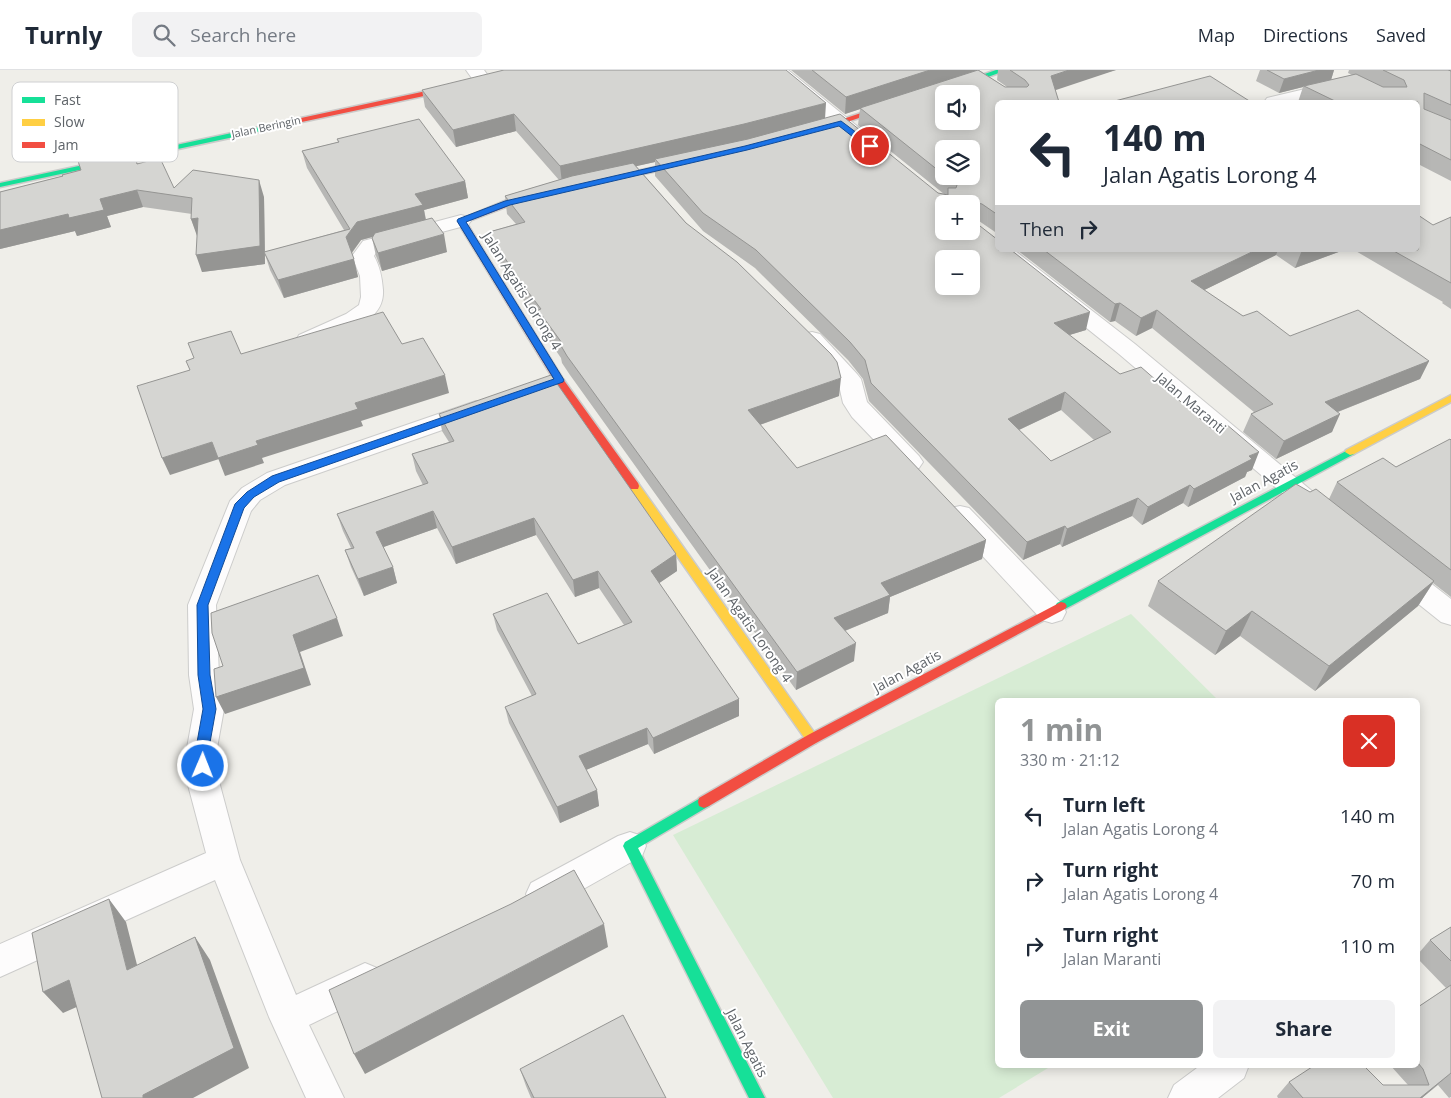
<!DOCTYPE html>
<html lang="en">
<head>
<meta charset="utf-8">
<style>
  body { margin:0; font-family:"Open Sans",sans-serif; background:#f2f2f3; color:#1f2937; height:100vh; display:flex; flex-direction:column; font-size:19px; white-space:nowrap }
  * { box-sizing:border-box; margin:0 }
  p { font-size:16px; color:#747a83 }
  .icon { flex:none; width:28px; height:28px; fill:none; stroke:currentColor; stroke-width:2; stroke-linecap:round; stroke-linejoin:round }
  .map { position:relative; flex:1; overflow:hidden }
  .sheet { position:absolute; left:995px; top:628px; width:425px; height:370px; display:flex; flex-direction:column; background:#fff; border-radius:8px; box-shadow:0 2px 12px #0003 }
  .sheet>* { flex:none }
  .banner { position:absolute; left:995px; top:30px; width:425px; height:152px; border-radius:8px; box-shadow:0 2px 12px #0003; background:#fff; color:#1f2937; overflow:hidden }
  .buttons { position:absolute; left:935px; top:15px; display:grid; gap:10px }
  .buttons a { display:grid; place-items:center; width:45px; height:45px; border-radius:8px; background:#fff; box-shadow:0 2px 12px #0003; font-size:25px }
  .pin { position:absolute; display:grid; place-items:center; width:42px; height:42px; color:#fff; margin:-21px; border:2px solid #fff; border-radius:50%; box-shadow:0 1px 5px #0007 }
  .me { position:absolute; width:55px; margin:-28px; rotate:1deg; stroke-linejoin:round; filter:drop-shadow(0 0 4px #0008) }
  .turn { display:flex; align-items:center; gap:18px; height:105px; padding:0 25px; font-size:22px }
  .turn .icon { width:65px; height:65px; stroke-width:2.5 }
  .turn b { display:block; font-size:35px; line-height:42px }
  .then { display:flex; align-items:center; height:48px; padding:0 25px; background:#0003; gap:10px; font-size:19px }
  .round { display:grid; place-items:center; flex:none; width:52px; height:52px; border-radius:8px; background:#f2f2f3 }
  .summary { display:flex; align-items:center; justify-content:space-between; height:85px; padding:0 25px }
  h1 { font-size:30px; font-weight:700; line-height:38px; color:#919495 }
  .button { display:flex; gap:10px; margin-top:auto; padding:10px 25px }
  .button a { flex:1; height:58px; border-radius:8px; background:#919495; color:#fff; font-size:20px; font-weight:700; line-height:58px; text-align:center }
  .button a+a { background:#f2f2f3; color:#1f2937 }
  ul { padding:0; list-style:none }
  li { display:flex; align-items:center; gap:15px; height:65px; padding:0 25px }
  li div { flex:1 }
  li b { display:block; font-size:19px }
  li em { font-style:normal }
  header { display:flex; align-items:center; gap:30px; box-sizing:border-box; height:70px; padding:0 25px; background:#fff; border-bottom:1px solid #e0e1e3 }
  header strong { font-size:24px }
  nav { display:flex; gap:28px; margin-inline-start:auto; font-size:18px }
  .search { width:350px; height:45px; background:#f2f2f3; display:flex; align-items:center; gap:12px; box-sizing:border-box; padding:0 18px; border-radius:8px; color:#747a83; font-size:19px }
  .map>svg:first-child { display:block }
</style>
</head>
<body>
<header>
<strong>Turnly</strong>
<div class="search"><svg class="icon" aria-label="search" viewBox="0 0 24 24"><circle cx="10" cy="10" r="6"/><path d="M15 15l6 6"/></svg>Search here</div>
<nav><a>Map</a><a>Directions</a><a>Saved</a></nav>
</header>
<div class="map">
<svg width="1451" height="1028" viewBox="0 0 1451 1028">
  <rect width="100%" height="100%" fill="#efeee9"/>
  <path fill="#d7ecd4" d="M1131,544L1218,630H998V995H1053L999,1028H833L673,765Z"/>
  <g fill="none" stroke-linecap="round" stroke-linejoin="round">
    <g stroke="#cccccb" stroke-width="2">
      <path id="street" d="M466,0H484L491,10L488,14L482,15L476,14Z
        M768,0H788L868,65L870,69L868,73L861,75L854,73Z
        M1335,12L1341,13L1344,17L1341,21L1293,32H1264L1267,28Z
        M461,145L468,147L471,151L468,155L378,179L374,186C380,197 382,207 383,220C385,255 339,261 315,275L307,277L299,275L296,270L299,265L346,244L359,235L361,227L360,206L352,186L363,171Z
        M998,175V180H1014L1135,274L1318,426L1322,432L1318,438L1309,441L1300,438L1119,284L994,184L990,180L994,176Z
        M812,262L820,264L857,304L861,309L867,332L919,386L923,392L919,398L910,401L901,398L852,347L843,333L838,311L801,269L804,264Z
        M476,331L485,333L488,339L485,345L285,415L260,430L251,441L216,535L219,605L224,639L217,678L220,715L240,790L296,925L365,893L377,898L383,910L377,922L309,955L344,1028H306L269,947L215,810L0,907V874L206,783L188,715L187,678L194,639L189,605L188,535L230,431L242,418L267,403Z
        M960,436L969,438L1062,534L1066,542L1062,550L1052,553L1042,550L951,452L947,445L951,438Z
        M1396,491L1406,494L1451,529V555L1441,552L1386,508L1382,501L1386,494Z
        M630,762L642,766L646,776L642,786L555,835L543,839L531,835L526,824L531,813L618,766Z
        M1201,995H1249L1244,1008L1218,1028H1168L1174,1015Z"/>
    </g>
    <g stroke="#cbcbca" stroke-width="3">
      <path id="fast" d="M996,0H1007L955,19L948,17Z
        M264,56L268,58L267,60L0,117V113Z
        M1350,379L1355,382L1354,384L1065,539H1057L1055,536L1057,533Z
        M704,726L709,728L710,732L709,736L638,778L765,1028H749L623,776L625,772Z"/>
    </g>
    <g stroke="#cbcbca" stroke-width="3">
      <path id="slow" d="M521,0H535L468,16L464,14Z
        M1451,325V332L1354,384L1350,385L1345,382L1346,380Z
        M634,412L638,413L816,665L818,669L816,673L812,674L808,673L630,419L629,416Z"/>
    </g>
    <g stroke="#cbcbca" stroke-width="3">
      <path id="jam" d="M468,12L472,14L471,16L264,60L260,58L264,56Z
        M891,33L898,35L817,62L810,60Z
        M692,89H695V93L605,112L601,110L605,108Z
        M543,122H546V126L511,135L466,152L563,309L638,413L639,416L638,419H630L554,310L457,151L505,131Z
        M1061,532L1065,533L1067,536L1065,539L816,673L709,736L704,738L699,736L698,732L699,728L808,665Z"/>
    </g>
    <use href="#street" fill="#fdfcfc" fill-rule="evenodd"/>
    <use href="#fast" fill="#16e098" fill-rule="evenodd"/>
    <use href="#slow" fill="#ffcf43" fill-rule="evenodd"/>
    <use href="#jam" fill="#f24e42" fill-rule="evenodd"/>
  </g>
  <path fill="#b7b7b5" fill-rule="evenodd" d="M791,0H979L1005,17H1007L997,10L998,0H1116L998,32V164L979,151L972,150L1086,260L1069,265L1120,304L1252,400L1247,402L1245,407L1188,437L1183,433L1142,455L1132,446L1062,477L1060,474L1023,490L869,331L863,309L848,290L755,198L703,161L655,106V92L636,96L839,326L760,355L797,398L986,470L982,489L890,527L888,543L845,561L854,591L796,620L570,305L562,293L561,288L541,259L540,253L519,224L492,180L489,162L516,154L507,144L505,126L559,110L516,61L456,77L425,37L422,20L825,48L938,123L944,124L858,55L860,39L845,44ZM944,79L971,106H944ZM971,134V161H944ZM1061,340L1094,370L1051,391L1019,360Z
    M1260,0H1334L1331,10L1352,5L1348,3L1349,0H1451V111L1418,94V32H1298L1303,17L1279,23L1256,11Z
    M337,69L465,111L468,128L424,140L426,149L447,182L382,201L376,186L372,168L373,167L361,170L352,183L358,207L284,228L270,200L265,184V194L202,202L197,164L191,149L192,144L143,137L107,146L111,157L77,166L75,161L0,179V122L63,106L81,100L79,87L137,94L174,118L264,127L265,182L344,160L307,98L302,81L338,72Z
    M1451,147V239L1442,233L1443,232L1354,180H1418L1433,155Z
    M1017,180H1344L1295,198L1276,185L1204,220L1243,246L1290,266L1429,291L1420,309L1338,342L1332,362L1276,389L1243,362L1251,344L1254,342L1152,258L1136,266L1115,251L1110,252Z
    M439,344L676,484L677,501L659,513L739,646L654,684L648,674L586,700L597,720L599,736L560,753L509,653L505,637L532,626L497,560L493,544L578,574L624,555L599,518L575,527L536,465L456,494L437,458L383,477L393,497L397,513L364,526L351,497L345,480L351,478L343,461L337,444L423,415L416,401L412,384L449,372L442,361Z
    M1451,370V527L1433,513L1418,536L1315,621L1240,566L1215,585L1148,536L1158,511L1310,422L1329,429L1337,412L1396,397Z
    M1451,857V1027L1449,1028L1438,1015L1422,1028H1278L1277,1026L1289,1012L1383,1015H1408L1390,995H1418V937L1446,918L1418,889V884L1430,870Z
    M520,999L666,1028H531L526,1016Z"/>
  <path fill="#959593" d="M930,0H979L845,44L846,27Z
    M1069,0H1116L1047,23L1051,6Z
    M1319,0H1334L1331,10L1304,16L1303,17L1279,23L1284,9Z
    M115,32L144,111L80,90L73,73Z
    M826,33L825,49L744,71L655,89V92L562,113L560,96Z
    M514,44L516,61L456,77L453,60Z
    M259,110L264,127L265,194L202,202L196,185Z
    M465,111L468,128L424,140L426,152L361,170L350,185L346,167L357,152L415,124Z
    M137,120L143,137L107,146L111,157L77,166L75,161L0,179V160L100,129Z
    M198,148L197,166L191,149Z
    M444,164L447,182L382,201L378,183Z
    M1256,180H1278L1276,185L1186,229L1191,211Z
    M1302,180H1344L1295,198Z
    M354,189L358,207L284,228L278,210Z
    M1120,233L1115,251L1110,252L1115,234Z
    M1157,240L1152,258L1136,266L1141,248Z
    M1090,242L1086,260L1050,271L1054,253Z
    M1429,291L1420,309L1317,350L1325,332Z
    M445,305L449,323L361,351L363,356L262,388L264,393L225,406L218,388L256,371L355,333Z
    M841,308L839,326L748,359V340Z
    M1065,322L1061,340L1004,367L1008,349Z
    M1340,344L1332,362L1276,389L1284,371Z
    M212,372L219,389L170,405L162,388Z
    M1259,382L1252,400L1247,402L1245,407L1188,437L1194,419L1249,386Z
    M1190,415L1183,433L1142,455L1148,437Z
    M1138,428L1132,446L1062,477L1067,459Z
    M433,441L437,458L381,478L376,462Z
    M534,448L536,465L456,494L452,477Z
    M1065,456L1060,474L1023,490L1027,472Z
    M986,470L982,489L890,527L888,543L832,566L834,548L881,513Z
    M676,484L677,501L652,518L651,501Z
    M393,497L397,513L364,526L358,509Z
    M598,501L599,518L575,527L573,510Z
    M1434,511L1418,536L1315,621L1329,596Z
    M1252,541L1240,566L1215,585L1226,561Z
    M337,548L343,566L300,582L311,615L225,644L216,627L293,565Z
    M856,573L854,591L796,620L797,602Z
    M739,629V646L654,684L653,668Z
    M647,658L648,674L581,702L579,686Z
    M597,720L599,736L560,753L557,737Z
    M109,829L126,852L144,922L127,900Z
    M604,854L608,877L365,1004L354,984Z
    M195,867L210,890L249,998L193,1028H143V1025Z
    M69,910L88,932L63,943L43,922Z
    M1451,1003L1422,1028H1420Z"/>
  <path fill="#d5d5d2" stroke="#959593" fill-rule="evenodd" d="M504,0H786L826,33L744,54L560,96L514,44L453,60L422,20Z
    M812,0H930L846,27Z
    M978,0L1005,17H1027L1029,15L1025,10L1010,0H1069L1051,6L1059,32H998V145L982,134L973,132L972,142H971V134H944V161H971V149L998,170V180H1011L1090,242L1054,253L1120,304L1141,297L1213,360L1226,354L1259,382L1249,386L1252,389L1194,419L1190,415L1148,437L1138,428L1067,459L1065,456L1027,472L871,313L865,290L850,272L756,180L703,143L655,89L748,69L840,44L938,123L948,125V118H956L957,115L946,106H971V79H944V105L860,38ZM944,24H971V51H944ZM944,189H971V216H944ZM1065,322L1111,362L1051,391L1008,349Z
    M1267,0H1319L1284,9Z
    M1383,0H1448L1451,1V35L1424,23V39L1451,50V90L1418,73V32H1337L1304,16L1356,4L1383,17H1407L1404,10Z
    M1210,6L1251,32H1111Z
    M419,49L465,111L415,124L423,135L357,152L346,167L354,189L278,210L264,182L350,159L302,81L339,72L337,69Z
    M131,76L137,94L160,88L174,118L193,100L259,110L260,176L196,185L198,148L191,149L192,128L137,120L100,129L104,140L69,148L68,144L0,160V122L63,106L62,105L81,100L77,88Z
    M633,93L686,153L737,192L831,284L837,292L841,308L748,340L797,398L886,365L986,470L881,513L890,525L834,548L856,573L797,602L567,286L560,274L562,273L538,240L541,239L516,206L489,162L525,152L505,126L572,106Z
    M1418,145L1433,155L1451,147V213L1392,180H1418Z
    M432,148L444,164L378,183L372,168L375,163Z
    M1044,180H1256L1191,211L1243,246L1257,241L1290,266L1358,240L1429,291L1325,332L1340,344L1284,371L1251,344L1273,334L1157,240L1141,248L1120,233L1115,234Z
    M383,242L402,274L423,268L445,305L355,333L358,339L256,371L258,375L218,388L212,372L162,388L137,316L190,300L186,291L194,288L188,273L231,261L241,284Z
    M551,305L676,484L651,501L739,629L653,668L647,658L579,686L597,720L557,737L505,637L536,624L493,544L547,523L578,574L632,552L598,501L573,510L534,448L452,477L433,441L376,462L393,497L358,509L345,480L354,478L337,444L428,413L412,384L454,371L439,344Z
    M1450,369L1451,370V500L1337,412L1383,388L1396,397Z
    M1296,414L1310,422L1316,419L1434,511L1329,596L1252,541L1226,561L1158,511Z
    M318,505L337,548L293,565L304,598L216,627L214,599L223,596L212,563L211,543Z
    M574,800L604,854L354,984L329,920L511,834Z
    M109,829L127,900L195,867L234,978L143,1025V1028H102L69,910L43,922L32,863Z
    M1451,857V891L1430,870Z
    M1451,915V1003L1420,1028H1303L1289,1012L1315,995H1363L1383,1015H1429L1423,999L1418,993V937Z
    M623,945L666,1028H534L520,999Z"/>
  <path fill="#1a73e8" stroke="#114b97" d="M841,51L873,75V78H867L839,56L747,80L510,135L466,152L564,310L563,312L279,412L254,427L244,438L208,535L210,605L216,639L209,678L210,696L208,700L203,702L199,700L196,678L203,639L198,605L197,535L235,434L247,422L272,406L554,309L457,151L458,149L505,131L745,76Z"/>
  <g text-anchor="middle" stroke-width="4" stroke-linejoin="round" paint-order="stroke">
    <g font-size="11" fill="#5e6368" stroke="#fff">
      <text transform="translate(266 57) rotate(-12)" y="4">Jalan Beringin</text>
    </g>
    <g font-size="14" fill="#5e6368" stroke="#fff">
      <text transform="translate(522 221) rotate(58)" y="5">Jalan Agatis Lorong 4</text>
      <text transform="translate(1191 333) rotate(40)" y="5">Jalan Maranti</text>
      <text transform="translate(1264 411) rotate(-28)" y="5">Jalan Agatis</text>
      <text transform="translate(750 555) rotate(55)" y="5">Jalan Agatis Lorong 4</text>
      <text transform="translate(907 601) rotate(-28)" y="5">Jalan Agatis</text>
      <text transform="translate(747 973) rotate(63)" y="5">Jalan Agatis</text>
    </g>
  </g>
  <rect x="12" y="12" width="166" height="80" rx="8" fill="#fff" stroke="#cfd0d2" stroke-width="1"/>
  <rect x="22" y="27" width="23" height="6" fill="#16e098"/>
  <rect x="22" y="49" width="23" height="7" fill="#ffcf43"/>
  <rect x="22" y="72" width="23" height="6" fill="#f24e42"/>
  <g font-size="14" fill="#5e6368">
    <text x="54" y="35">Fast</text>
    <text x="54" y="57">Slow</text>
    <text x="54" y="80">Jam</text>
  </g>
</svg>
<div class="buttons">
<a><svg class="icon" aria-label="sound" viewBox="0 0 24 24"><path d="M4 9h4l5-4v14l-5-4H4zM17 9q2 3 0 6"/></svg></a>
<a><svg class="icon" aria-label="layers" viewBox="0 0 24 24"><path d="M12 4l9 5-9 5-9-5zM3 14l9 5 9-5"/></svg></a>
<a>+</a>
<a>−</a>
</div>
<div class="pin" style="left:870px;top:76px;background:#d93025"><svg class="icon" aria-label="arrive" viewBox="0 0 24 24"><path d="M6 21V4h12l-3 4 3 4H6"/></svg></div>
<svg class="me" style="left:203px;top:696px" viewBox="-20 -20 40 40"><circle r="17" fill="#1a73e8" stroke="#fff" stroke-width="3"/><path d="M0-11L8 9 0 5-8 9z" fill="#fff"/></svg>
<div class="banner">
<div class="turn"><svg class="icon" aria-label="left" viewBox="0 0 24 24"><path d="M17 20v-9H6M10 6l-5 5 5 5"/></svg><div><b>140 m</b>Jalan Agatis Lorong 4</div></div>
<div class="then">Then<svg class="icon" aria-label="right" viewBox="0 0 24 24"><path d="M7 20v-9h11M14 6l5 5-5 5"/></svg></div>
</div>
<section class="sheet">
<div class="summary"><div><h1>1 min</h1><p>330 m · 21:12</p></div><a class="round" style="background:#d93025;color:#fff"><svg class="icon" aria-label="close" viewBox="0 0 24 24"><path d="M6 6l12 12M18 6L6 18"/></svg></a></div>
<ul>
<li><svg class="icon" aria-label="left" viewBox="0 0 24 24"><path d="M17 20v-9H6M10 6l-5 5 5 5"/></svg><div><b>Turn left</b><p>Jalan Agatis Lorong 4</p></div><em>140 m</em></li>
<li><svg class="icon" aria-label="right" viewBox="0 0 24 24"><path d="M7 20v-9h11M14 6l5 5-5 5"/></svg><div><b>Turn right</b><p>Jalan Agatis Lorong 4</p></div><em>70 m</em></li>
<li><svg class="icon" aria-label="right" viewBox="0 0 24 24"><path d="M7 20v-9h11M14 6l5 5-5 5"/></svg><div><b>Turn right</b><p>Jalan Maranti</p></div><em>110 m</em></li>
</ul>
<div class="button"><a>Exit</a><a>Share</a></div>
</section>
</div>
</body>
</html>
